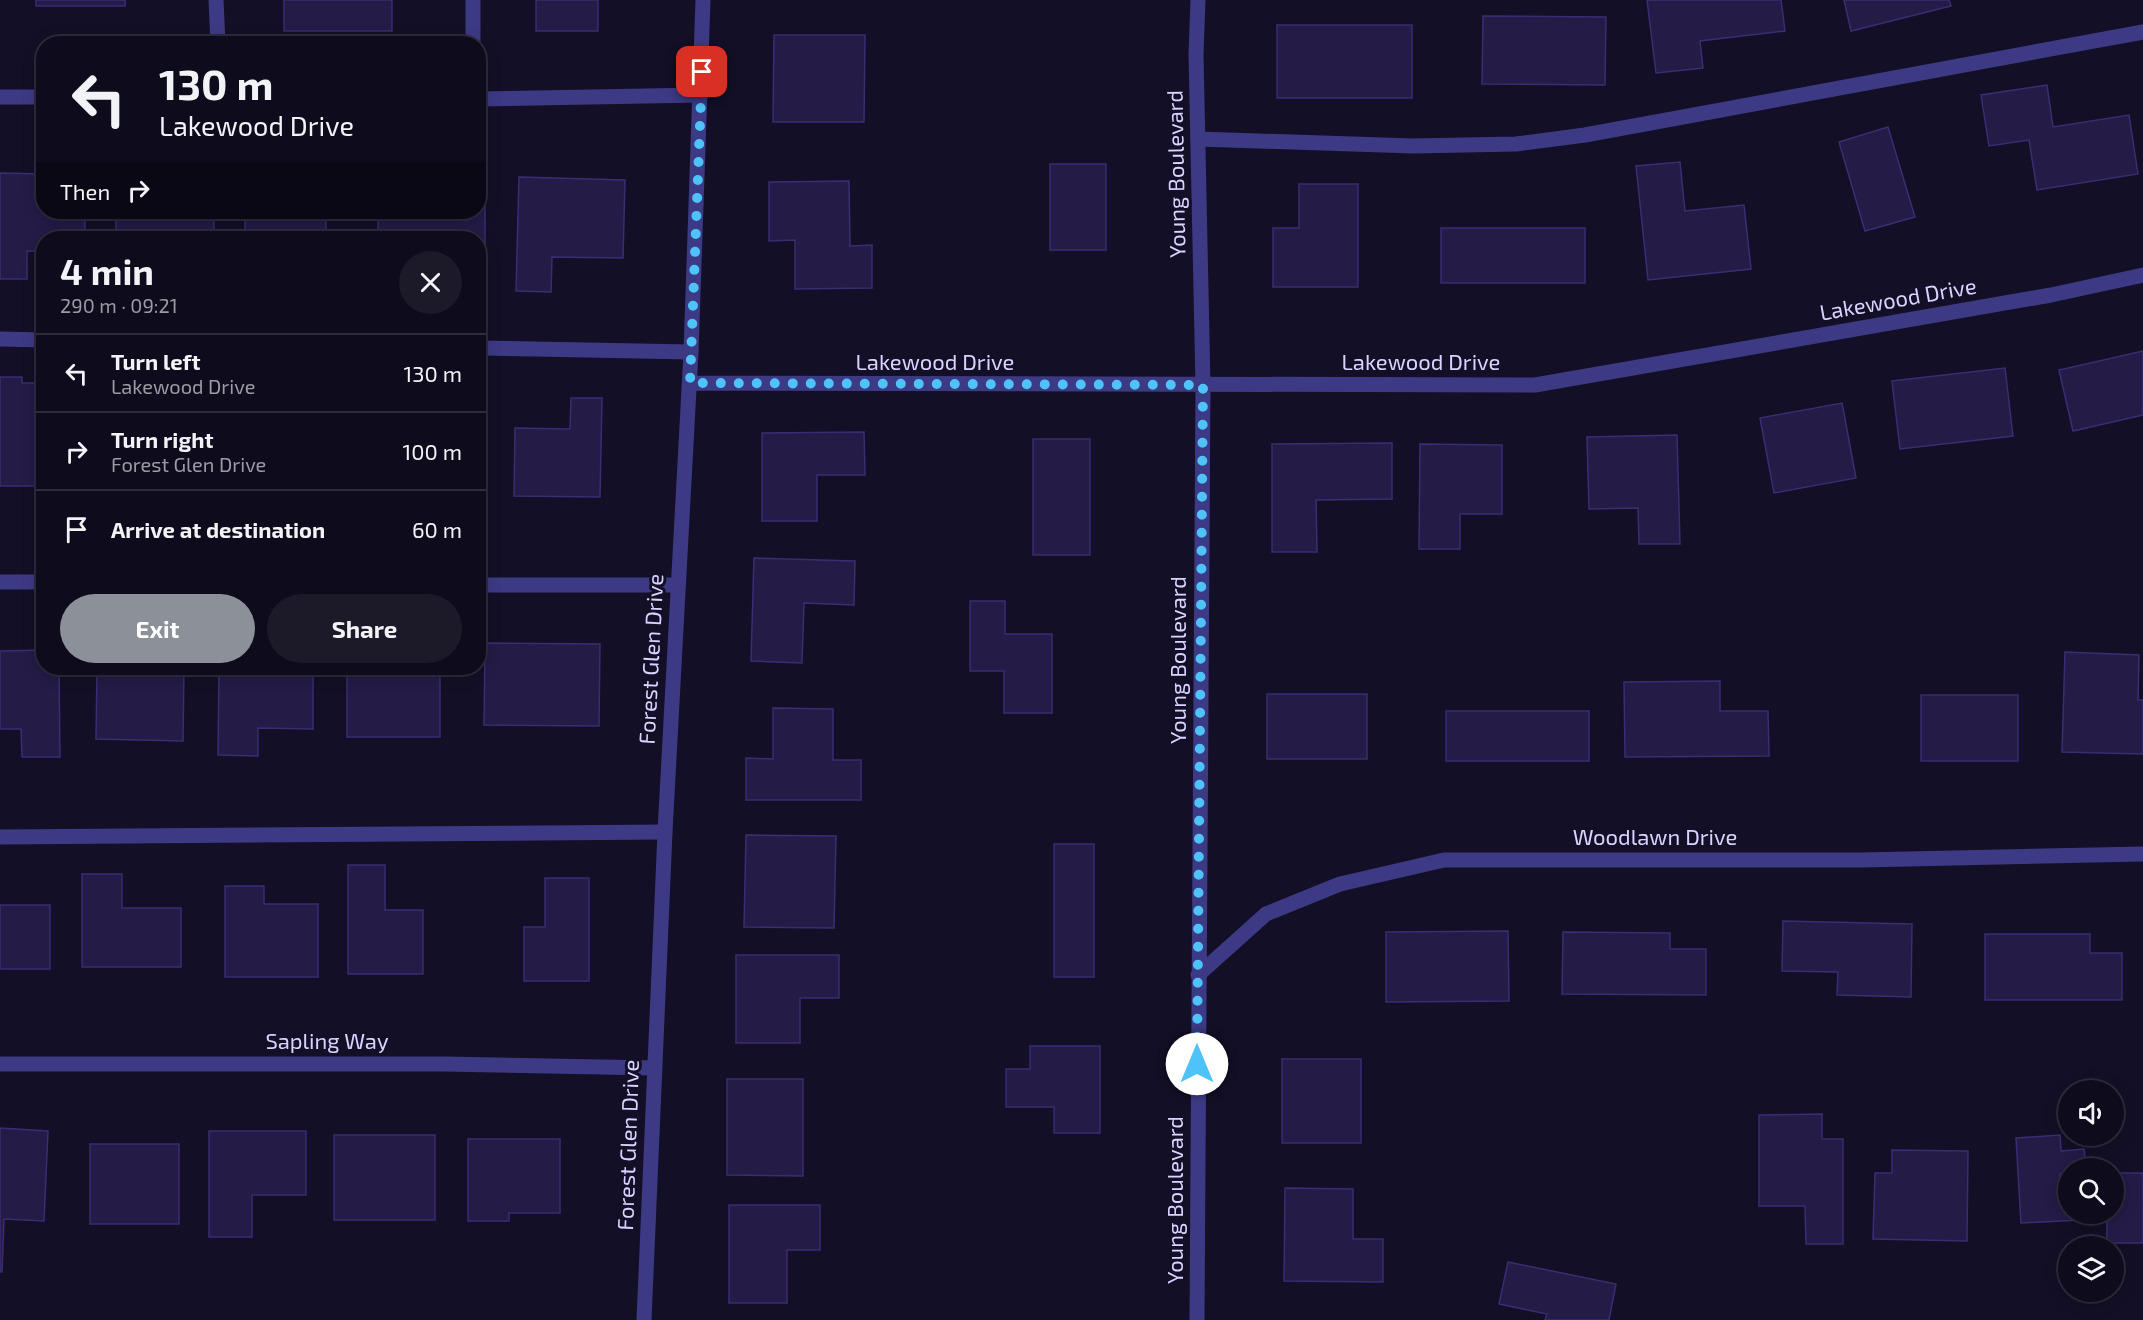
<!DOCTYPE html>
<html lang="en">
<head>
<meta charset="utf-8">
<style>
  body { margin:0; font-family:"Exo 2",sans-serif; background:#1c1929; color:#f1f3f6; height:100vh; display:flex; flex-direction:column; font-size:22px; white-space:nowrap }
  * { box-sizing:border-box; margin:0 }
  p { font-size:20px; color:#9b9ba3 }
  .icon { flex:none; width:33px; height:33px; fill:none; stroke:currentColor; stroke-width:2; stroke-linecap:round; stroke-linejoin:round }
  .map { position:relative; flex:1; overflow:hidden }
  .side { position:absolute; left:36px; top:231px; width:450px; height:444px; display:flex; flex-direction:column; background:#0e0b1c; border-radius:24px; box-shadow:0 3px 15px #0003,0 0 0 2px #2e2b3b }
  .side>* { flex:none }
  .banner { position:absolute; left:36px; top:36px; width:450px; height:183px; border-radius:24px; box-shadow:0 3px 15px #0003,0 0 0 2px #2e2b3b; background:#0e0b1c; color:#f1f3f6; overflow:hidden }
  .fabs { position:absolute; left:2058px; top:1080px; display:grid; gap:12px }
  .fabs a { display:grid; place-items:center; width:66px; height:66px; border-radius:50%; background:#0e0b1c; box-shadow:0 3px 15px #0003,0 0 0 2px #2e2b3b; font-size:30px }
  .pin { position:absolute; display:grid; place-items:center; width:51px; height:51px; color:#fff; margin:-26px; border-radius:12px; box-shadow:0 3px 9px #0006 }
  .me { position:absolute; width:66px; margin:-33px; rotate:0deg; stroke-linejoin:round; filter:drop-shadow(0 0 4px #0008) }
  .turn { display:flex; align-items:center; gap:21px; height:126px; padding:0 24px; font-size:27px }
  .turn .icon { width:78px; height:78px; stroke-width:2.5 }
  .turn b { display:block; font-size:42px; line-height:51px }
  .then { display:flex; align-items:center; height:57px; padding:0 24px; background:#0003; gap:12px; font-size:22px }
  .round { display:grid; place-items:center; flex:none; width:63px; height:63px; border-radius:32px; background:#1c1929 }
  .summary { display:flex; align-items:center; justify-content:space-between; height:102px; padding:0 24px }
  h1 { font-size:36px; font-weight:700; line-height:45px }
  .button { display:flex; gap:12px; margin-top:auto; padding:12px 24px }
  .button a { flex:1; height:69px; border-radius:36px; background:#8c9099; color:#fff; font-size:24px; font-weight:700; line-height:69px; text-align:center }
  .button a+a { background:#1c1929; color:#f1f3f6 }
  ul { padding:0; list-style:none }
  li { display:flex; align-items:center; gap:18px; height:78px; padding:0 24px; border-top:2px solid #2e2b3b }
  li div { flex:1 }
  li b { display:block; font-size:22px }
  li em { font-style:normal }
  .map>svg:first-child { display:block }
</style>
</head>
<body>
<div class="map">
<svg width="2143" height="1320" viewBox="0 0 2143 1320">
  <rect width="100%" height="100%" fill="#130f26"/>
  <path fill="#241b47" stroke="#3b2d73" stroke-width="1.5" d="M36,0H125V6H36Z
    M284,0H392V31H284Z
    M536,0H598V31H536Z
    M1647,0H1781L1785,31L1700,41L1703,68L1656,73Z
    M1844,0H1949L1951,6L1851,31Z
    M1483,16L1606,17L1605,85L1482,84Z
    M1277,25H1412V98H1277Z
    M774,35H865L864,122H773Z
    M2047,85L2053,127L2129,115L2138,174L2037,190L2029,140L1989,146L1981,95Z
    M1888,127L1915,217L1865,231L1839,142Z
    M1680,162L1685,211L1744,205L1751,269L1648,280L1636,166Z
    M1050,164H1106V250H1050Z
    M0,173L44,174V212H85V235H63V238H44V251H27V279H0Z
    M519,177L625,180L623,258L552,257L551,292L516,291Z
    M849,181L850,246L872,245V288L795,289V240L769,241V182Z
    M1299,184H1358V287H1273V228H1299Z
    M478,200L485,201V269H478V238H378V212H478Z
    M116,212H214V238H116Z
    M245,212H326V238H245Z
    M1441,228H1585V283H1441Z
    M2143,351V415L2073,431L2059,370Z
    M2005,368L2013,436L1900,449L1892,381Z
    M0,377H22V383H44V486H0Z
    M571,398H602L600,497L514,496L515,428L570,429Z
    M1842,403L1856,478L1774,493L1760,418Z
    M864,432L865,475H817V521H762V433Z
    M1677,435L1680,544H1639L1638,508L1589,509L1587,437Z
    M1033,439H1090V555H1033Z
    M1392,443V499L1316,500L1317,552H1272V444Z
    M1420,444L1502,445V514H1460V549H1419Z
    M754,558L855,561L854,605L804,603L802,663L751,661Z
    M970,601H1005V634H1052V713H1004V671H970Z
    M485,643L600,644L599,726L484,725Z
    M44,650V668H59L60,757H22L21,729H0V651Z
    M2065,652L2139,655L2138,700H2143V754L2062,752Z
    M97,668H184L183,741L96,739Z
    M219,668H313V729L258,728V756L218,755Z
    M347,668H440V737H347Z
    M1720,681V711H1768L1769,756L1625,757L1624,682Z
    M1267,694H1367V759H1267Z
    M1921,695H2018V761H1921Z
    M773,708L833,709V760H861V800H746V758L773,759Z
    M1446,711H1589V761H1446Z
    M746,835L836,836L834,928L744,927Z
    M1054,844H1094V977H1054Z
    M348,865H385V910H423V974H348Z
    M82,874H122V908H181V967H82Z
    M545,878H589V981H524V927H545Z
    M225,886H264V904H318V977H225Z
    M0,905H50V969H0Z
    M1783,921L1912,924L1911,997L1837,995L1838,972L1782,971Z
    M1508,931L1509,1001L1386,1002V932Z
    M1563,932L1670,933V949H1706V995L1562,994Z
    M1985,934H2090V953H2122V1000H1985Z
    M736,955H839V998H800V1043H736Z
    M1030,1046H1100V1133H1054V1107H1006V1069H1030Z
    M1282,1059H1361V1143H1282Z
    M727,1079H803V1176L727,1175Z
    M1822,1114V1139H1843V1244H1806L1805,1206H1759V1115Z
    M0,1128L48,1131L44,1221L4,1219L2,1272H0Z
    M209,1131H306V1195H252V1237H209Z
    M334,1135H435V1220H334Z
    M2060,1135L2061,1151L2084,1149L2086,1168H2068V1174H2060L2062,1195H2068V1214H2081V1220L2021,1223L2016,1138Z
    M468,1139H560V1213H509V1221H468Z
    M90,1144H179V1224H90Z
    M1892,1150L1968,1151L1967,1241L1873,1239L1875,1173H1892Z
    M2114,1173H2143V1243H2107V1214H2114Z
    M1285,1188L1353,1189V1239H1383V1282L1284,1281Z
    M729,1205H820V1250H787V1303H729Z
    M1508,1262L1616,1284L1609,1320H1545L1547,1314L1499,1304Z"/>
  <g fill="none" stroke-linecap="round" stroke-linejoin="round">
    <path stroke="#3d3a85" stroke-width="15" d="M473,0V44
      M1198,139L1413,146L1516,144L1585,135L2143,32
      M0,339L44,340
      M478,348L691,352
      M0,837L665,832"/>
    <path stroke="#3d3a85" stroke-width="15" d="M216,0L218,44
      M0,97H44
      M478,99L701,95
      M690,383L1535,385L2051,295L2143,275
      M0,582H44
      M478,585H677
      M1198,975L1266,914L1340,884L1444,860H1862L2143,854
      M0,1064H444L654,1068
      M644,1320L665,832L691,352L703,0
      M1197,1320L1203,385L1196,54L1198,0"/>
  </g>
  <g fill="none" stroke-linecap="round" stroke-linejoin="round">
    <path stroke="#4fc3f7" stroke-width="10" stroke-dasharray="0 18" d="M702,72L690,383L1203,385L1197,1064"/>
  </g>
  <g text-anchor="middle" stroke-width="6" stroke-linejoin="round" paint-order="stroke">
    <g font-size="22" fill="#d9d4ff" stroke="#130f26">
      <text transform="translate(1176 174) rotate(-91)" y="8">Young Boulevard</text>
      <text transform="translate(1898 299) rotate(-10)" y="8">Lakewood Drive</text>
      <text x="935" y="370">Lakewood Drive</text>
      <text x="1421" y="370">Lakewood Drive</text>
      <text transform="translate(651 659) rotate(-87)" y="8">Forest Glen Drive</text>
      <text transform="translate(1178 660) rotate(-90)" y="8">Young Boulevard</text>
      <text x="1655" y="845">Woodlawn Drive</text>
      <text x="327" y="1049">Sapling Way</text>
      <text transform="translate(628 1145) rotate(-88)" y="8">Forest Glen Drive</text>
      <text transform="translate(1175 1200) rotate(-90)" y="8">Young Boulevard</text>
    </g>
  </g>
</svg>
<div class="fabs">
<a><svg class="icon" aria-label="sound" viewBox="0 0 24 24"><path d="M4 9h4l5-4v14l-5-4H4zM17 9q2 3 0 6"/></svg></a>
<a><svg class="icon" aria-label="search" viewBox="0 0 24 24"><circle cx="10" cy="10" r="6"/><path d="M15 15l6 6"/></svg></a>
<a><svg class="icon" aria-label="layers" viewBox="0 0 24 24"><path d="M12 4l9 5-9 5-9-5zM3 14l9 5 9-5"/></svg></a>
</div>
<div class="pin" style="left:702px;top:72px;background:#d93025"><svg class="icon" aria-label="arrive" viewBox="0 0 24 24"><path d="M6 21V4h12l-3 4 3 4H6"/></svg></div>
<svg class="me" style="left:1197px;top:1064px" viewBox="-20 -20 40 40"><circle r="19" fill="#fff"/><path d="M0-13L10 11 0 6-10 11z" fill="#4fc3f7"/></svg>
<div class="banner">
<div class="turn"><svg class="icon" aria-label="left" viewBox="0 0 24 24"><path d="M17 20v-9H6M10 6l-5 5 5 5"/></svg><div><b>130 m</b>Lakewood Drive</div></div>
<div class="then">Then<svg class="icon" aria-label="right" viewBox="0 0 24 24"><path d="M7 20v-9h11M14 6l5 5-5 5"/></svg></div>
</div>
<section class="side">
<div class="summary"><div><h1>4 min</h1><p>290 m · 09:21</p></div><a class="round"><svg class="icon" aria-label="close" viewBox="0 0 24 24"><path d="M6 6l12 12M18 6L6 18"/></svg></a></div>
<ul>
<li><svg class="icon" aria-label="left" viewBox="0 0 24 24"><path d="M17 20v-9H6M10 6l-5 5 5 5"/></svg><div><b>Turn left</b><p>Lakewood Drive</p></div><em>130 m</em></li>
<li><svg class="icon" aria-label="right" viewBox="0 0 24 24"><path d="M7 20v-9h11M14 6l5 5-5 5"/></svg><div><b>Turn right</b><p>Forest Glen Drive</p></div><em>100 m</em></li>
<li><svg class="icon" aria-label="arrive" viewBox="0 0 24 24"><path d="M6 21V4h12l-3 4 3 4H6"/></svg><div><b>Arrive at destination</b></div><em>60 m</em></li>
</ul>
<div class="button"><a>Exit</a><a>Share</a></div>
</section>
</div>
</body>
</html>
